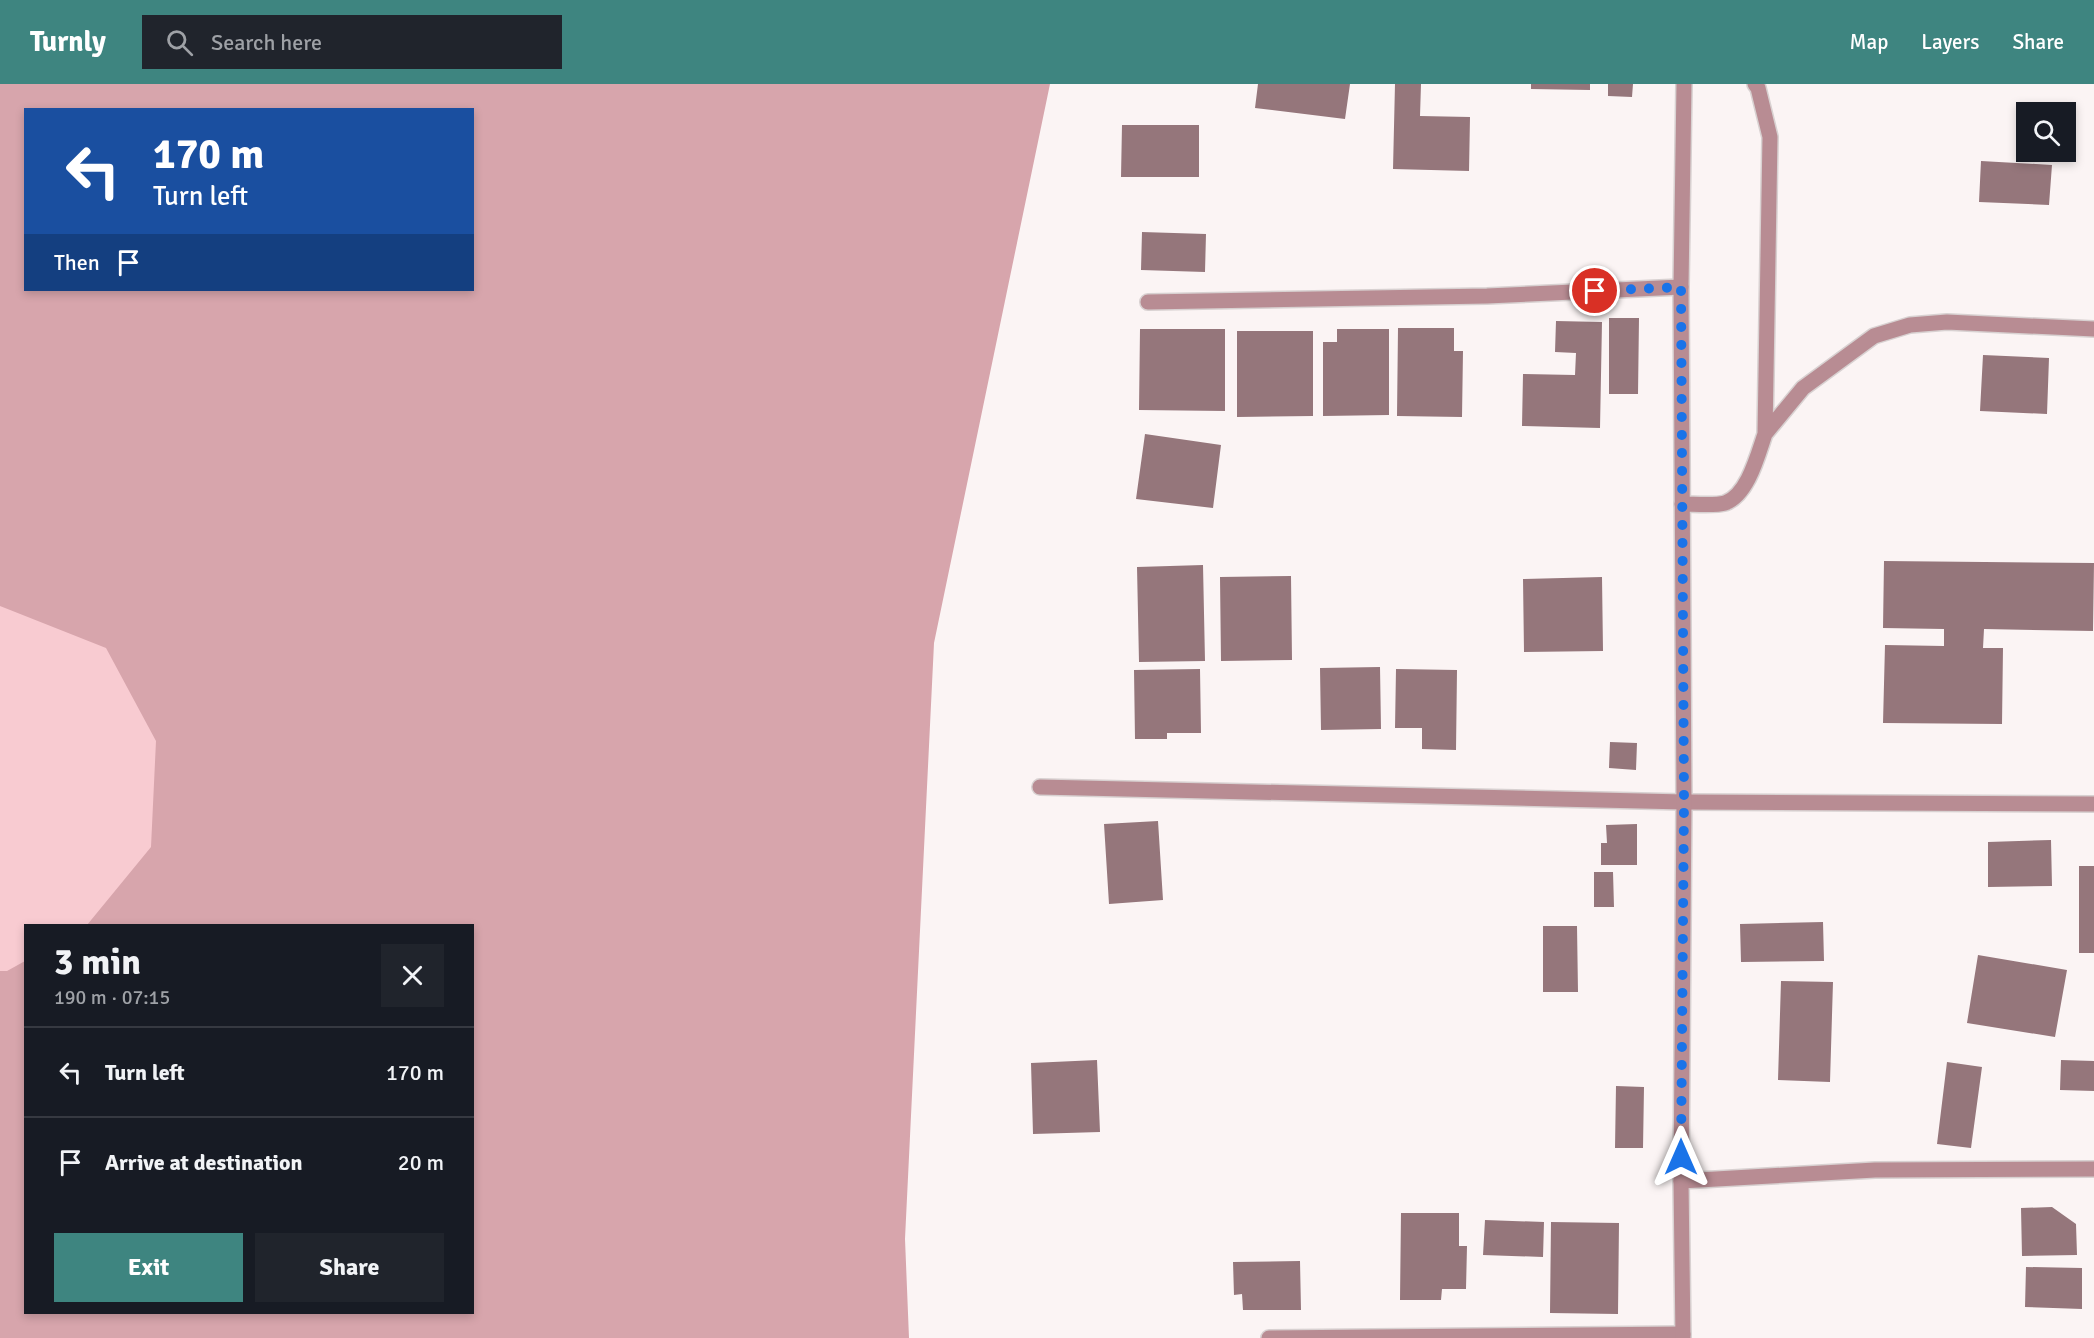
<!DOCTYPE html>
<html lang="en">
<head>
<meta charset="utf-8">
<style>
  body { margin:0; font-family:Signika,sans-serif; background:#20242c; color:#f1f3f6; height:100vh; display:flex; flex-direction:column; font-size:22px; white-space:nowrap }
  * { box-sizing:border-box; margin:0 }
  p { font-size:20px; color:#9ea1a6 }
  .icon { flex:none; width:33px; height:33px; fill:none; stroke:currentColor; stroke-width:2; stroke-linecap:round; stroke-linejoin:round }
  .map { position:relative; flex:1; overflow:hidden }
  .side { position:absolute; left:24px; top:840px; width:450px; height:390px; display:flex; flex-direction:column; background:#171b24; border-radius:0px; box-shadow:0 3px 9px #0003 }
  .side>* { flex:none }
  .hud { position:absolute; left:24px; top:24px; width:450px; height:183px; border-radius:0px; box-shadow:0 3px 9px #0003; background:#1a4fa0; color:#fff; overflow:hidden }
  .fabs { position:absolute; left:2016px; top:18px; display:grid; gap:12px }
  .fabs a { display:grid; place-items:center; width:60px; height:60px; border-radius:0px; background:#171b24; box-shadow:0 3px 9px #0003; font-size:30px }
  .pin { position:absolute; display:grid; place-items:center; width:51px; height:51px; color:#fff; margin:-26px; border:3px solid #fff; border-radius:50%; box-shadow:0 2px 6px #0007 }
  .me { position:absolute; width:66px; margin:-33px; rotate:0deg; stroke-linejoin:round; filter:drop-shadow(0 0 4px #0008) }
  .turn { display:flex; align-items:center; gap:21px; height:126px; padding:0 30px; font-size:27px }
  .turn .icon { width:78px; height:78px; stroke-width:2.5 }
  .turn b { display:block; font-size:42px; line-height:51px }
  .then { display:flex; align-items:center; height:57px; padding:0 30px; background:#0003; gap:12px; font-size:22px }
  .round { display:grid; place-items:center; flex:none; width:63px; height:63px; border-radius:0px; background:#20242c }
  .headline { display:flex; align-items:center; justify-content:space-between; height:102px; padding:0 30px }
  h1 { font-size:36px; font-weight:800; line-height:45px }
  .cta { display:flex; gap:12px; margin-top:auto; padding:12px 30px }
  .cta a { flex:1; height:69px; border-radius:0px; background:#3e8580; color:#fff; font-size:24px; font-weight:800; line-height:69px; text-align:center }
  .cta a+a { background:#20242c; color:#f1f3f6 }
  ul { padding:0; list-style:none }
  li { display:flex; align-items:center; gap:18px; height:90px; padding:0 30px; border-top:2px solid #363941 }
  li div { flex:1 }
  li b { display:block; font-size:22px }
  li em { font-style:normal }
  header { display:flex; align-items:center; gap:36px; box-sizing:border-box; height:84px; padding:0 30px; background:#3e8580; color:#fff }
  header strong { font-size:28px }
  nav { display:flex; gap:33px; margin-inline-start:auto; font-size:21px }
  .search { width:420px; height:54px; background:#20242c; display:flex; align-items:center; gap:15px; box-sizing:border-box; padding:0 21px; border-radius:0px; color:#9ea1a6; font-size:22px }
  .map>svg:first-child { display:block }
</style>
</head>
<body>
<header>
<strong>Turnly</strong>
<div class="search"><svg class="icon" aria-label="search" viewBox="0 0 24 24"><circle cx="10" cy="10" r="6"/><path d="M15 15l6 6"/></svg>Search here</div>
<nav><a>Map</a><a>Layers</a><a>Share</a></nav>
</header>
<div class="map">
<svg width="2094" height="1254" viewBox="0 0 2094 1254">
  <rect width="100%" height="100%" fill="#fbf4f4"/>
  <path fill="#f8cbd1" d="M0,138L26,206L186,353L155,841L26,842L25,1101L0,1142Z"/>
  <path fill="#d7a5ac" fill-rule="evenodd" d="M0,0H1050L934,559L905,1155L909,1254H0V887H7L25,877L26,1228H472V842L87,841L151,763L156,657L106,564L0,522ZM26,26H472V206H26Z"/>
  <path fill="#95767b" d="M1258,0H1350L1345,35L1255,24Z
    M1395,0H1421L1420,32L1470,33L1469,87L1393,85Z
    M1531,0H1590V6L1531,5Z
    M1608,0H1633L1632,13L1608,12Z
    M1122,41H1199V93H1121Z
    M1981,77L2052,81L2049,121L1979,118Z
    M1142,148L1206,150L1205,188L1141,186Z
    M1609,234H1639L1638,310H1609Z
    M1556,237L1602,238L1600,344L1522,342L1523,290L1575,291L1576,269L1555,268Z
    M1398,244H1454V267H1463L1462,333L1397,332Z
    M1140,245H1225V327L1139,326Z
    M1337,245H1389V331L1323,332V258H1337Z
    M1237,247H1313V332L1237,333Z
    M1983,271L2049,274L2047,330L1980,327Z
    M1145,350L1221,361L1213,424L1136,415Z
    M1884,477L2094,479L2093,547L1984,545L1983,564H2003L2002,640L1883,639L1885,561L1944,562V545L1883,544Z
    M1203,481L1205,577L1139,578L1137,483Z
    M1291,492L1292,576L1221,577L1220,493Z
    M1602,493L1603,567L1524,568L1523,495Z
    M1380,583L1381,645L1321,646L1320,584Z
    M1200,585L1201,649H1167V655H1135L1134,586Z
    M1396,585L1457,586L1456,666L1422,665V644H1395Z
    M1610,658L1637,659L1636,686L1609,684Z
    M1158,737L1163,816L1109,820L1104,740Z
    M1637,740V781H1601V759H1607L1606,741Z
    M2051,756L2052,802L1988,803V758Z
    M2079,782H2094V869H2079Z
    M1594,788H1613L1614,823H1594Z
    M1823,838L1824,877L1741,878L1740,840Z
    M1543,842H1577L1578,908H1543Z
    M1978,871L2067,886L2055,953L1967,939Z
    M1781,897L1833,898L1830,998L1778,996Z
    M1097,976L1100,1048L1033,1050L1031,979Z
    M2061,976L2094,977V1007L2060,1006Z
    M1947,978L1982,983L1971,1064L1937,1060Z
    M1616,1002L1644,1003L1643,1064H1615Z
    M2052,1123L2076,1140L2077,1171L2022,1172L2021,1124Z
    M1401,1129H1459V1162H1467L1466,1205H1442L1441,1216H1400Z
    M1485,1136L1544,1138L1543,1173L1483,1171Z
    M1551,1138L1619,1139L1618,1230L1550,1229Z
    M1300,1177L1301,1226H1243L1242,1210L1234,1211L1233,1178Z
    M2026,1183L2082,1184V1225L2025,1223Z"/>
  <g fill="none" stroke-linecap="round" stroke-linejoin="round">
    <g stroke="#d8d1d1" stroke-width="18">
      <path id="service" d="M1765,350L1803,304L1874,252L1910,241L1947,238L2094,245
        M1682,420C1694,420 1715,422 1725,419C1748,411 1758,370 1765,350L1770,53L1758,4L1755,0"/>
    </g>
    <g stroke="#d8d1d1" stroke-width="18">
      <path id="minor" d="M1148,218L1487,212L1681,203
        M1040,703L1684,718L2094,720
        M1681,1097L1875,1086L2094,1085
        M1269,1254L1683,1250"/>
    </g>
    <g stroke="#d8d1d1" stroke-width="18">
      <path id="tertiary" d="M1683,1254L1681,1097L1684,718L1681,203L1684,0"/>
    </g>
    <use href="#service" stroke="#b88c93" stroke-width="15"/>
    <use href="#minor" stroke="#b88c93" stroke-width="15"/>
    <use href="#tertiary" stroke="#b88c93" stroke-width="15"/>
  </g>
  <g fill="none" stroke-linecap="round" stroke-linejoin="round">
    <path stroke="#1a73e8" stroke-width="10" stroke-dasharray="0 18" d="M1595,207L1681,203L1684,718L1681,1073"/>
  </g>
</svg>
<div class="fabs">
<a><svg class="icon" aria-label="search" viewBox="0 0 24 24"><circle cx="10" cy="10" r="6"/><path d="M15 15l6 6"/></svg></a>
</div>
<div class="pin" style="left:1595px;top:207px;background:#d93025"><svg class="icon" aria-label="arrive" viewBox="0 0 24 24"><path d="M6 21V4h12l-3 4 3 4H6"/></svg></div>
<svg class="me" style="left:1681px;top:1073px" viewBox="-20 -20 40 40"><path d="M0-17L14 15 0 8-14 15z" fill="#1a73e8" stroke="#fff" stroke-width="4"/></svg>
<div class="hud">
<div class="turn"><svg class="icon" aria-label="left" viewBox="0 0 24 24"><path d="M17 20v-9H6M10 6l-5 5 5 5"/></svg><div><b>170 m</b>Turn left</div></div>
<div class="then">Then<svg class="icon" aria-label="arrive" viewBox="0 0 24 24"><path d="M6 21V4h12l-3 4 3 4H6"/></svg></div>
</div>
<section class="side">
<div class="headline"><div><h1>3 min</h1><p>190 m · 07:15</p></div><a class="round"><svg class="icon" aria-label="close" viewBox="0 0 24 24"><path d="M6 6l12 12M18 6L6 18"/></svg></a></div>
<ul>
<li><svg class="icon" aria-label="left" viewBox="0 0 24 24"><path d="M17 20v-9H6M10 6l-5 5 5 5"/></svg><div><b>Turn left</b></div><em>170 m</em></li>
<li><svg class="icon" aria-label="arrive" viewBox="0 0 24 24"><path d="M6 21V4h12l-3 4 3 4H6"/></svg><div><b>Arrive at destination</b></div><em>20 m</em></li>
</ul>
<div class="cta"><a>Exit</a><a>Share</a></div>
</section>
</div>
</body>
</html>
